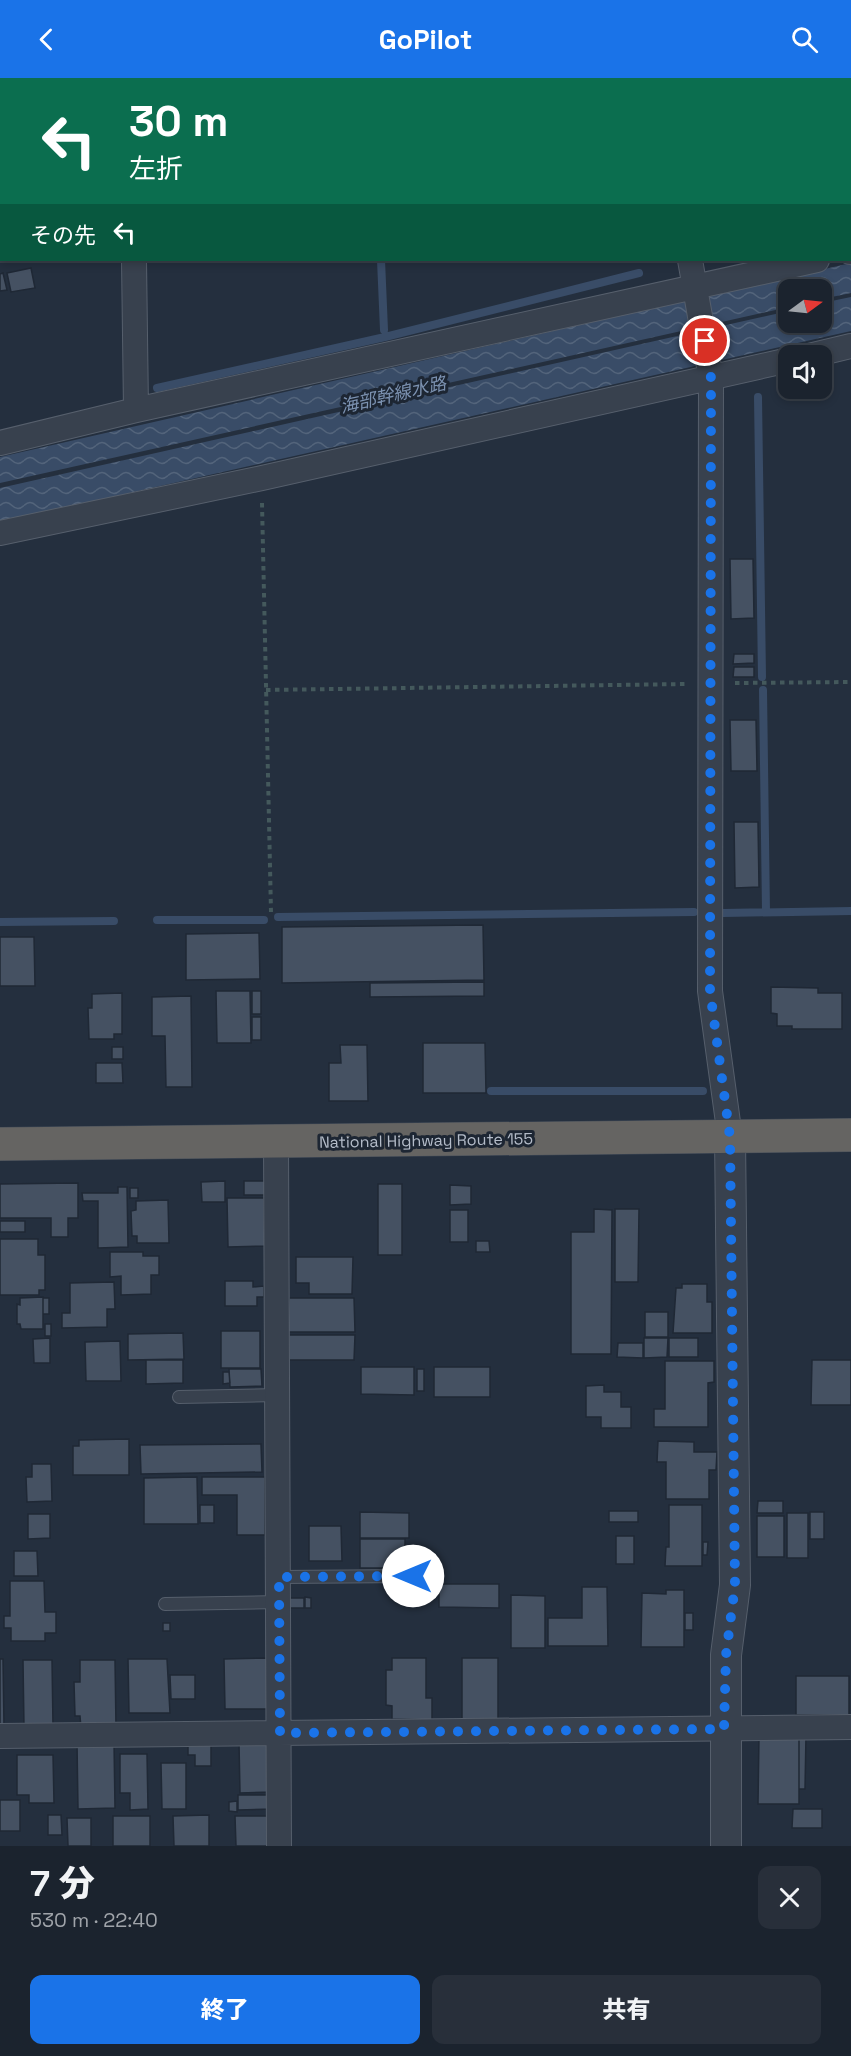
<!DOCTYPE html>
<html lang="ja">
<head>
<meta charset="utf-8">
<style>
  body { margin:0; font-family:"Space Grotesk","Noto Sans JP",sans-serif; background:#282f3a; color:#f1f3f6; height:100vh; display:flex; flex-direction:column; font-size:22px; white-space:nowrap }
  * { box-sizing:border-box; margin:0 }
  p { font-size:20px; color:#a0a4aa }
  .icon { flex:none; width:33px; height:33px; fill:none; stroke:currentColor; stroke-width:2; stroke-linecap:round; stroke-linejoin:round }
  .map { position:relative; height:1768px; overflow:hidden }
  .side { display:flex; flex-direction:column; background:#1b232e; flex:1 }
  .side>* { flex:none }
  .banner { position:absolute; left:0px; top:0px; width:852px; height:183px; box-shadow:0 3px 9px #0003,0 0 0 2px #39404a; background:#0b6e4f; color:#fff; overflow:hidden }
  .needle { width:39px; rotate:75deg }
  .tools { position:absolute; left:778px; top:201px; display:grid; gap:12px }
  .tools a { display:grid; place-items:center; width:54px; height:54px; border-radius:12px; background:#1b232e; box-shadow:0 3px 9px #0003,0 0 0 2px #39404a; font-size:30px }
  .pin { position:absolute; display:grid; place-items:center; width:51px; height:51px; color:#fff; margin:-26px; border:3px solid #fff; border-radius:50%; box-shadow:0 2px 6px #0007 }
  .me { position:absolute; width:66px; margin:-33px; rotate:270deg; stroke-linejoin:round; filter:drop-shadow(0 0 4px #0008) }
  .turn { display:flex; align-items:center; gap:21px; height:126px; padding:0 30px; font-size:27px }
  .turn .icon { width:78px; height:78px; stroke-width:2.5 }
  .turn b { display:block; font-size:42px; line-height:51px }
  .then { display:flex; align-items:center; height:57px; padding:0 30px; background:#0003; gap:12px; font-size:22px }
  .round { display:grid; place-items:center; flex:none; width:63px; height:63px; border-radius:12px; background:#282f3a }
  .summary { display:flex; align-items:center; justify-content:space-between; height:102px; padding:0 30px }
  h1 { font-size:36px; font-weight:800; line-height:45px }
  .button { display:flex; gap:12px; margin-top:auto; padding:12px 30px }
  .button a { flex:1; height:69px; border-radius:12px; background:#1a73e8; color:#fff; font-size:24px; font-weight:800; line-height:69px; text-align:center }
  .button a+a { background:#282f3a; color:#f1f3f6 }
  header { display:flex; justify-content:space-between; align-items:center; height:78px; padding:0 30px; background:#1a73e8; color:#fff; font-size:27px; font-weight:800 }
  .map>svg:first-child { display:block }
</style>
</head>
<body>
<header><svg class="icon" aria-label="back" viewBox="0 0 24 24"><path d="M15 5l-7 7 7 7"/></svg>GoPilot<svg class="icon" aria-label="search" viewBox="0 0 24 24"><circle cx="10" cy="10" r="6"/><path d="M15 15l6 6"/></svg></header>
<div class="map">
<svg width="851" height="1768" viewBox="0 0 851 1768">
  <defs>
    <pattern id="water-waves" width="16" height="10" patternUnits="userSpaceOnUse" patternTransform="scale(1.5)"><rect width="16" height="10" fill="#394c67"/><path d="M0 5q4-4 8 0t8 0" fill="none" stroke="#53647b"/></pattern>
  </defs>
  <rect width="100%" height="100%" fill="#242f3e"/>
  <path fill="url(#water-waves)" d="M851,185V215L822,221V212H789V229L0,405V379Z
    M851,219V253L0,444V410L789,233V244H822V225Z"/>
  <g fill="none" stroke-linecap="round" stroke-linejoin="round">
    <path stroke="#394c67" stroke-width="8" d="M374,0V2
      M655,0L656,2
      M850,153H851
      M381,182L384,252
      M157,310L385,259L639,195
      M758,319L762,599
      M763,612L766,834
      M723,835L851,833
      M278,839L694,834
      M157,842H264
      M0,844L114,843
      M491,1013H703"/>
  </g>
  <path fill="#455162" stroke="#1f2835" stroke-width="1.5" d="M0,92H2L0,146Z
    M31,190L35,210L11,214L7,195Z
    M3,195L7,212L0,213V196Z
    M730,481H753L754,540L731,541Z
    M734,576H754V585L733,586Z
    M734,589H754V599H733Z
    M730,642H756L757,693H731Z
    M734,744H758L759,809L735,810Z
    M483,847L484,902L282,905V849Z
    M259,855L260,901L186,902V856Z
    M0,859H34L35,908H0Z
    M484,904V918L370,919V905Z
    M771,909L818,910V915H842V951H792V948H777V936L771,935Z
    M216,913H250L251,965H217Z
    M252,913H261V936H252Z
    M122,915V956H114V961H89L88,930H92V916Z
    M191,918L192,1009H166L165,958H152V919Z
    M252,939H261V962H252Z
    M423,965H485L486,1015H423Z
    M340,967H367L368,1023H329V985H341Z
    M112,969H123V981H112Z
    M96,985H122L123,1005H96Z
    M225,1103V1124H202L201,1104Z
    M244,1103H268V1117H244Z
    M78,1105V1140H68V1159H51V1140H0V1106Z
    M378,1106H402V1177H378Z
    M450,1107L471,1108V1126L450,1127Z
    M118,1109H127L128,1169L98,1170V1123H83L82,1115H118Z
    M130,1110H138V1120H130Z
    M227,1120H264L265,1168L228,1169Z
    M168,1122L169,1165H137V1158H132L131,1133L136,1132V1123Z
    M594,1131L612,1132L611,1276H571V1154H594Z
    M615,1131H639L638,1204H615Z
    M450,1132H468V1164H450Z
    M0,1143H25V1154H0Z
    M0,1161H38V1177H45V1212H39V1217H0Z
    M476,1163H489L490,1174H476Z
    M110,1174H143V1178H159V1197H151V1216L121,1217V1198L110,1199Z
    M296,1179H353L352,1216H309V1205H296Z
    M225,1203H253V1209L264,1208V1219H257V1228H225Z
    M114,1204L115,1231H107V1249L62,1250V1235H70V1205Z
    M682,1206H707V1224H712V1255H673L676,1210H682Z
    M43,1219V1251H21L20,1246H17V1226L20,1227V1220Z
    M43,1220H49V1236H43Z
    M289,1220H354L355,1254H288Z
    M645,1234H668V1259H645Z
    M45,1246H51V1258H45Z
    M221,1253H260V1290H221Z
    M183,1255L184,1281L128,1282V1256Z
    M289,1257H355L354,1282H289Z
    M50,1260V1285H34L33,1261Z
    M644,1260H668L667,1279L644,1280Z
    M669,1260H698V1279H669Z
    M120,1263L121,1303H86L85,1264Z
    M618,1265H643V1280L617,1279Z
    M146,1282H183V1305L146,1306Z
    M812,1282H851V1327H811Z
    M665,1283H714V1304L708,1305V1349H654V1331H665Z
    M361,1289H414V1317L361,1316Z
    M434,1289H490V1319H434Z
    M229,1291H261L262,1308L230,1309Z
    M417,1291H424V1313H417Z
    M223,1294H229L230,1305L223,1306Z
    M604,1307V1314H621V1329H631V1350H601V1339H586V1308Z
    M129,1361V1397H73V1368H79V1362Z
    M658,1363L694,1364V1374H717L716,1392H709V1421H666V1384H657Z
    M261,1366L262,1394L141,1396L140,1367Z
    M32,1386H51L52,1423L27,1424L26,1399H32Z
    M197,1399L198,1446H144V1400Z
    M202,1399H265V1457H237V1417H202Z
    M758,1423H783V1435H757Z
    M200,1427H214V1445H200Z
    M669,1427H702V1488H665L666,1469H669Z
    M609,1433H638V1444H609Z
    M360,1434L409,1435V1460H360Z
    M810,1434H824V1461H810Z
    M787,1435H808V1480H787Z
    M28,1436H50V1460L28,1461Z
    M757,1438H784V1479H757Z
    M309,1448H341L342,1483H309Z
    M616,1458H634V1486H616Z
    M360,1461H405V1483H400V1490H360Z
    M703,1464H708L707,1477H703Z
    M14,1473H37L38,1498H14Z
    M10,1503H44L45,1534H56V1555H45V1563H11V1550H4V1538H10Z
    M439,1506H499V1530L439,1529Z
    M582,1509H607L608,1568H548V1540H582Z
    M666,1512H684V1569H641L642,1515L666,1516Z
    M511,1517L545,1518V1570H511Z
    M305,1519L311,1520V1530H305Z
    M285,1520H304V1530H285Z
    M685,1535H693V1552H685Z
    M163,1545H170V1553H163Z
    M268,1580V1631H225L224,1581Z
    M392,1580H426V1620H432V1642L392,1641V1628L386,1627V1592H392Z
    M462,1580H498V1644L462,1643Z
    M0,1581H3L4,1649H0Z
    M128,1581H167L170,1635H129Z
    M23,1582H52L53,1649L24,1650Z
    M80,1582H115L116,1650H81L80,1638H75L74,1604H80Z
    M170,1597H195V1621H171Z
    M796,1598H849V1637H796Z
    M806,1657L805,1711H799V1658Z
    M759,1658H799V1726H758Z
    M77,1664H114L115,1730L78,1731Z
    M188,1664H211V1688H195V1677H188Z
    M239,1665H273L274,1714L240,1715Z
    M120,1676H147L148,1731L130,1732V1715H120Z
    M17,1677H53L54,1725H29V1717H17Z
    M161,1685H186V1731H162Z
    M238,1717H274V1731L238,1732Z
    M0,1722H20V1753H0Z
    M237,1723V1734L229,1733V1724Z
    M793,1731H822V1750H792Z
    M48,1737H61L62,1757H48Z
    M209,1737V1768H174L173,1738Z
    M113,1738H150V1768H113Z
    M235,1738H267L276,1768H236Z
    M67,1740H91V1768H68Z"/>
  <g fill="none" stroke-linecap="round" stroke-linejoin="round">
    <g stroke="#565f6c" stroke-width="14">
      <path id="service" d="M179,1319L278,1317
        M279,1499L413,1498
        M165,1526L279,1524"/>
    </g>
    <g stroke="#565f6c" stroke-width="26">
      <path id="minor" d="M131,0V2
        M671,0V2
        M0,29L2,28
        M850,174H851
        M134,182L136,332
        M690,182L711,300L710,913L730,1059
        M809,278L851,268
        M0,365L136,332L817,182
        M0,455L262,400L789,282
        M276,1063L279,1768
        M0,1658L851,1649"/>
    </g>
    <g stroke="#565f6c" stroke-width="32">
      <path id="tertiary" d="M726,1768V1577L735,1507L730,1059"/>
    </g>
    <g stroke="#434c59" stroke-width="34">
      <path id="trunk" d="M0,1066L851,1057"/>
    </g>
    <path stroke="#44595c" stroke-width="4" stroke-dasharray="4.5 4.5" stroke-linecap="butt" d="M262,425L271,834
      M735,605L851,604
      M266,612L685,606"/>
    <use href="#service" stroke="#38414e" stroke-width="12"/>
    <use href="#minor" stroke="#38414e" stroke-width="24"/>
    <use href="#tertiary" stroke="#38414e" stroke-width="30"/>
    <use href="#trunk" stroke="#656462" stroke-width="33"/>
  </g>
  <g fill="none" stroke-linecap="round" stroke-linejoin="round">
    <path stroke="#1a73e8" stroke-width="10" stroke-dasharray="0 18" d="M413,1498L279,1499L280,1655L724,1651L726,1577L735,1507L730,1059L710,913L711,300L705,263"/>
  </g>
  <g text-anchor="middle" stroke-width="6" stroke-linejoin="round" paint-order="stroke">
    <g font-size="16" fill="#b4bcc9" stroke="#1d2633">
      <text transform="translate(426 1062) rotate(-1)" y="6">National Highway Route 155</text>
    </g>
    <g font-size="18" font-style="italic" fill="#7c92b1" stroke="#1d2633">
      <text transform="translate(393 317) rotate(-13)" y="6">海部幹線水路</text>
    </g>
  </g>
</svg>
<div class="tools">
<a><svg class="needle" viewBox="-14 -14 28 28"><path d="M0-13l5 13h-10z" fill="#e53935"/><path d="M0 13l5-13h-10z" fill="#a0a4aa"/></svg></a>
<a><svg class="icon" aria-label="sound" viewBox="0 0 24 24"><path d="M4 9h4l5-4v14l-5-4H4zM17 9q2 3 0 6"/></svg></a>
</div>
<div class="pin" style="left:705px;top:263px;background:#d93025"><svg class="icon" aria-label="arrive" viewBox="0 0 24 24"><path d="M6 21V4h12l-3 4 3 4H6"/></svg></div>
<svg class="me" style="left:413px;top:1498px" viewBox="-20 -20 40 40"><circle r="19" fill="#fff"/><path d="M0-13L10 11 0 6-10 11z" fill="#1a73e8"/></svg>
<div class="banner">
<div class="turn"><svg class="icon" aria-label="left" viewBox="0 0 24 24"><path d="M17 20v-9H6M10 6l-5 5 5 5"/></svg><div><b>30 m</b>左折</div></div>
<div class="then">その先<svg class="icon" aria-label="left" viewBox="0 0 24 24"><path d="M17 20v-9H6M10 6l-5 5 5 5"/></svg></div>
</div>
</div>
<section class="side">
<div class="summary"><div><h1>7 分</h1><p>530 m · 22:40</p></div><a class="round"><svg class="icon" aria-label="close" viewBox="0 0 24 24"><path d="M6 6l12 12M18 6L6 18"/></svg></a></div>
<div class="button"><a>終了</a><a>共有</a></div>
</section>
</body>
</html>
